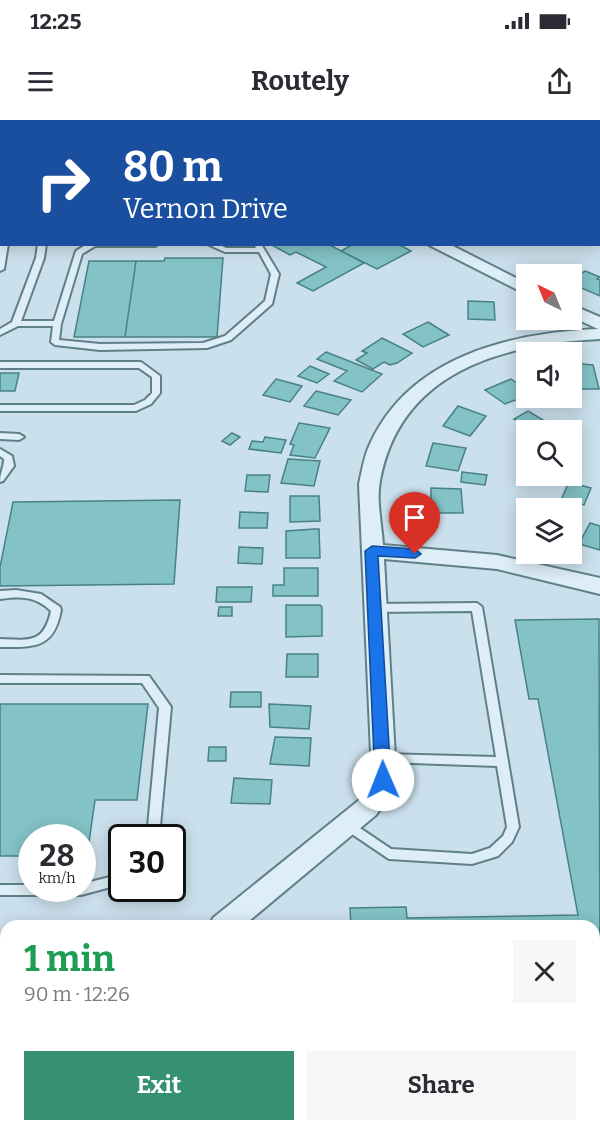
<!DOCTYPE html>
<html lang="en">
<head>
<meta charset="utf-8">
<style>
  body { margin:0; font-family:Bitter,serif; background:#f7f7f7; color:#2b2b33; height:100vh; display:flex; flex-direction:column; font-size:22px; white-space:nowrap }
  * { box-sizing:border-box; margin:0 }
  p { font-size:20px; color:#7c7c81 }
  .icon { flex:none; width:33px; height:33px; fill:none; stroke:currentColor; stroke-width:2; stroke-linecap:round; stroke-linejoin:round }
  .map { position:relative; flex:1; overflow:hidden }
  .drawer { position:absolute; left:0px; top:800px; width:600px; height:212px; display:flex; flex-direction:column; background:#fff; border-radius:18px 18px 0 0; box-shadow:0 3px 15px #0003 }
  .drawer>* { flex:none }
  .hud { position:absolute; left:0px; top:0px; width:600px; height:126px; box-shadow:0 3px 15px #0003; background:#1a4fa0; color:#fff; overflow:hidden }
  .needle { width:39px; rotate:317deg }
  .controls { position:absolute; left:516px; top:144px; display:grid; gap:12px }
  .controls a { display:grid; place-items:center; width:66px; height:66px; border-radius:0px; background:#fff; box-shadow:0 3px 15px #0003; font-size:30px }
  .speed { position:absolute; left:18px; top:704px; display:flex; gap:12px; font-size:30px; font-weight:700; text-align:center }
  .speed>* { display:grid; place-content:center; width:78px; height:78px; border-radius:50%; background:#fff; box-shadow:0 3px 15px #0003; line-height:1 }
  .speed small { font-size:15px; font-weight:400 }
  .speed .limit { border:3px solid #111; border-radius:9px; background:#fff; color:#111 }
  .pin { position:absolute; display:grid; place-items:center; width:51px; height:51px; color:#fff; margin:-62px -26px; border-radius:50% 50% 50% 0; rotate:-45deg; box-shadow:0 0 6px #0007 }
  .pin .icon { rotate:45deg }
  .me { position:absolute; width:66px; margin:-33px; rotate:359deg; stroke-linejoin:round; filter:drop-shadow(0 0 4px #0008) }
  .turn { display:flex; align-items:center; gap:21px; height:126px; padding:0 24px; font-size:27px }
  .turn .icon { width:78px; height:78px; stroke-width:2.5 }
  .turn b { display:block; font-size:42px; line-height:51px }
  .round { display:grid; place-items:center; flex:none; width:63px; height:63px; border-radius:0px; background:#f7f7f7 }
  .headline { display:flex; align-items:center; justify-content:space-between; height:102px; padding:0 24px }
  h1 { font-size:36px; font-weight:700; line-height:45px; color:#1e9e55 }
  .action { display:flex; gap:12px; margin-top:auto; padding:12px 24px }
  .action a { flex:1; height:69px; border-radius:0px; background:#359170; color:#fff; font-size:24px; font-weight:700; line-height:69px; text-align:center }
  .action a+a { background:#f7f7f7; color:#2b2b33 }
  .status { display:flex; justify-content:space-between; align-items:center; height:42px; padding:0 30px; background:#fff; direction:ltr }
  .status svg { height:16px; fill:currentColor }
  header { display:flex; justify-content:space-between; align-items:center; height:78px; padding:0 24px; background:#fff; font-size:27px; font-weight:700 }
  .map>svg:first-child { display:block }
</style>
</head>
<body>
<div class="status"><b>12:25</b><svg viewBox="0 0 49 12"><path d="M0 12V9h3v3zM5 12V6h3v6zM10 12V3h3v9zM15 12V0h3v12zM26 1h20v11H26zM47 4h2v5h-2z"/></svg></div>
<header><svg class="icon" aria-label="menu" viewBox="0 0 24 24"><path d="M4 6h16M4 12h16M4 18h16"/></svg>Routely<svg class="icon" aria-label="share" viewBox="0 0 24 24"><path d="M12 15V3M7 8l5-5 5 5M5 13v7h14v-7"/></svg></header>
<div class="map">
<svg width="600" height="1010" viewBox="0 0 600 1010">
  <rect width="100%" height="100%" fill="#cae0ec"/>
  <path fill="#83c2c6" stroke="#488284" stroke-width="1.5" d="M134,0H234L235,2H134Z
    M270,124H328L364,143L313,171L297,163L326,147L296,132L290,135Z
    M353,124H398L411,131L377,149L341,131Z
    M165,138H223L217,217H125L136,141H164Z
    M89,141H136L125,217H74Z
    M585,151L600,157L597,159L600,160V176L572,164V159Z
    M468,181L494,182L495,200L468,199Z
    M428,202L449,215L423,227L403,214Z
    M382,218L412,233L397,243L390,245L384,242L373,249L356,240L367,233L362,231Z
    M326,232L382,254L362,272L334,261L347,251L317,239Z
    M572,243L593,245L599,269H572Z
    M310,246L329,254L317,263L298,256Z
    M0,253H19L15,271H0Z
    M276,259L302,266L290,282L263,275Z
    M511,259L526,269V278H539L523,286L515,280L505,284L485,270Z
    M316,271L351,280L338,295L304,286Z
    M458,286L486,296L470,316L443,306Z
    M528,291L543,300L529,308L514,299Z
    M299,303L330,308L315,338L290,335L294,325L290,324Z
    M232,313L240,317L230,325L222,321Z
    M265,317L286,320L281,333L249,329L252,321L263,322Z
    M433,323L466,328L458,351L426,346Z
    M288,339L320,341L314,366L281,363Z
    M462,352L487,355L485,365L461,362Z
    M247,355H270L268,372L245,371Z
    M569,362L591,368L584,385L561,380Z
    M431,368L461,369L463,393H431Z
    M290,376H319L320,401L290,402Z
    M180,380L174,464L0,466V447L13,382Z
    M240,392L268,393L267,408H239Z
    M590,403L600,406V430L579,424Z
    M314,409H319L320,438H286V411Z
    M239,427L263,428L262,444L238,443Z
    M284,448H318V476H273V465H284Z
    M217,467H252L251,482H216Z
    M286,485H320L322,487V516L286,517Z
    M219,487H232V496H218Z
    M599,499L600,901H594V806H351L350,788L406,787L407,798L578,795L538,579H529L515,500Z
    M287,534H318V557H286Z
    M231,572H261V587H230Z
    M0,584H148L137,680H95L87,736H82V717H32V736H0Z
    M269,584L311,586L309,609L270,607Z
    M275,617L311,618L309,646L270,644Z
    M209,627H226V641H208Z
    M234,658L272,660L270,684L231,683Z"/>
  <g fill="none" stroke-linecap="round" stroke-linejoin="round">
    <g stroke="#608087" stroke-width="4">
      <path id="lane" d="M94,0H102L101,2H92Z
        M108,0H114V2H108Z
        M588,0L598,2H589Z
        M0,19H2V23H0Z
        M598,104H600V108H598Z
        M0,110H2V114H0Z
        M2,122V124H8L4,149L0,151V125Z
        M38,124H46L44,138L21,201H54L76,131L87,124H158L155,126H95L82,134L61,204L59,220L100,224L203,223L225,216L265,181L271,154L259,132H225L207,124H218L226,128H256L254,124H261L279,154L272,184L231,220L207,228L100,230L55,225L51,222L53,206H18L0,215V209L12,202L36,138Z
        M0,242H141L160,256V273L151,284L136,291H0V285H134L145,280L152,273V257L139,248H0Z
        M0,313L19,314L24,317L19,320L0,319Z
        M0,329L12,336L14,346L3,361L0,362C0,352 4,348 4,339L0,336Z
        M16,470L41,474L60,487L61,490C54,529 34,527 0,527V519C29,520 44,524 51,491C36,476 20,476 0,479V471Z
        M477,483L482,487L519,707L512,722L498,736L472,744L389,739L343,708L341,705L343,702L347,700L351,702L391,729L472,734L490,728L503,716L507,707L497,646L383,642L379,641L377,638L379,635L383,634L496,637L472,491L375,492L370,488L375,484Z
        M0,555L149,556L171,587L159,717H147L159,588L142,563H0Z
        M122,754V764L81,775H0V765H32V768H82V764Z"/>
    </g>
    <g stroke="#608087" stroke-width="4">
      <path id="street" d="M452,0H468L451,2Z
        M427,124H449L526,163V174Z
        M572,185L600,197V219C502,224 400,251 380,361C376,381 382,405 383,425L497,435L600,458V474L497,449L384,439L396,656L391,674L376,695L243,806H210L213,798L358,681L367,670L372,656L359,364C362,351 364,336 370,324C410,236 510,213 598,209L572,197Z
        M6,968V997L0,999V970Z"/>
    </g>
    <g stroke="#436369" stroke-width="2">
      <path id="secondary" d="M598,57H600V69H598Z
        M0,72H2L0,86Z"/>
    </g>
    <use href="#lane" fill="#ddeef7" fill-rule="evenodd"/>
    <use href="#street" fill="#ddeef7" fill-rule="evenodd"/>
    <use href="#secondary" fill="#ddeef7" fill-rule="evenodd"/>
  </g>
  <path fill="#1a73e8" stroke="#114b97" stroke-width="1.5" d="M372,426L415,429L421,434L415,438L378,436L391,660L383,666L375,660L365,431Z"/>
</svg>
<div class="controls">
<a><svg class="needle" viewBox="-14 -14 28 28"><path d="M0-13l5 13h-10z" fill="#e53935"/><path d="M0 13l5-13h-10z" fill="#7c7c81"/></svg></a>
<a><svg class="icon" aria-label="sound" viewBox="0 0 24 24"><path d="M4 9h4l5-4v14l-5-4H4zM17 9q2 3 0 6"/></svg></a>
<a><svg class="icon" aria-label="search" viewBox="0 0 24 24"><circle cx="10" cy="10" r="6"/><path d="M15 15l6 6"/></svg></a>
<a><svg class="icon" aria-label="layers" viewBox="0 0 24 24"><path d="M12 4l9 5-9 5-9-5zM3 14l9 5 9-5"/></svg></a>
</div>
<div class="speed"><div>28<small>km/h</small></div><div class="limit">30</div></div>
<div class="pin" style="left:415px;top:434px;background:#d93025"><svg class="icon" aria-label="arrive" viewBox="0 0 24 24"><path d="M6 21V4h12l-3 4 3 4H6"/></svg></div>
<svg class="me" style="left:383px;top:660px" viewBox="-20 -20 40 40"><circle r="19" fill="#fff"/><path d="M0-13L10 11 0 6-10 11z" fill="#1a73e8"/></svg>
<div class="hud">
<div class="turn"><svg class="icon" aria-label="right" viewBox="0 0 24 24"><path d="M7 20v-9h11M14 6l5 5-5 5"/></svg><div><b>80 m</b>Vernon Drive</div></div>
</div>
<section class="drawer">
<div class="headline"><div><h1>1 min</h1><p>90 m · 12:26</p></div><a class="round"><svg class="icon" aria-label="close" viewBox="0 0 24 24"><path d="M6 6l12 12M18 6L6 18"/></svg></a></div>
<div class="action"><a>Exit</a><a>Share</a></div>
</section>
</div>
</body>
</html>
